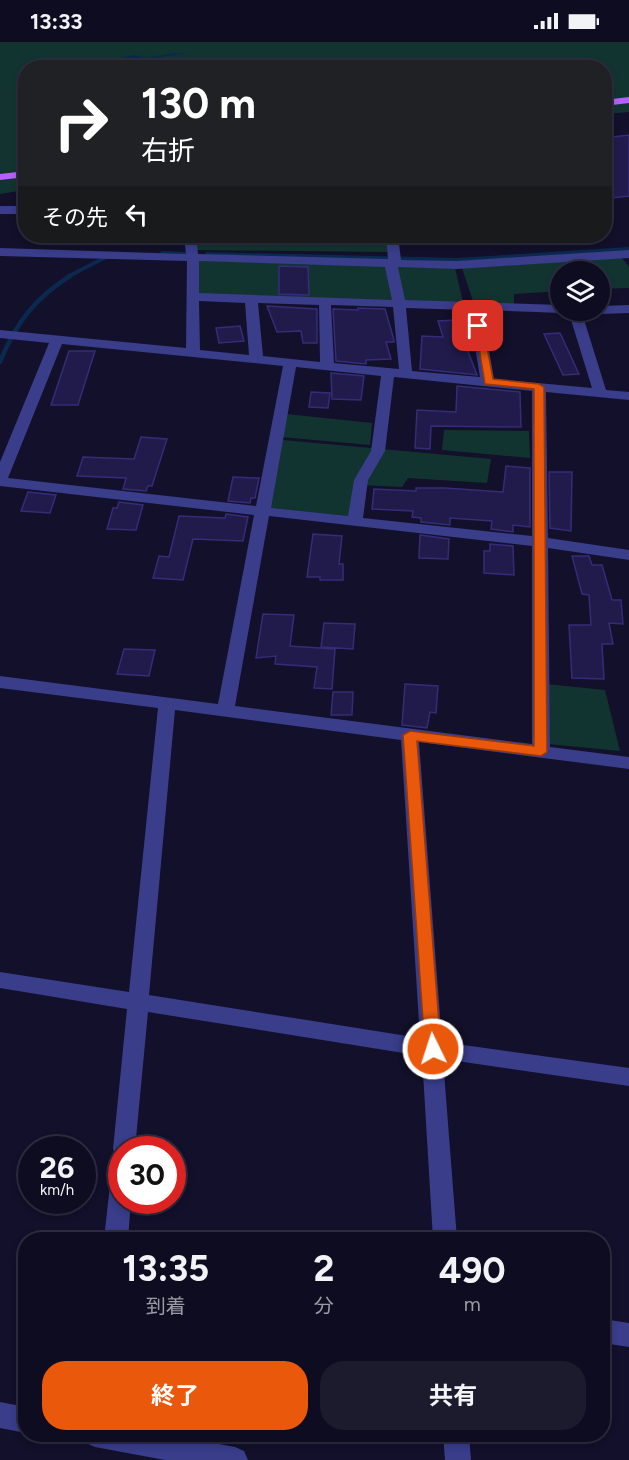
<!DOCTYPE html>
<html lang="ja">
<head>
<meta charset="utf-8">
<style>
  body { margin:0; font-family:Figtree,"Noto Sans JP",sans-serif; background:#1c1a2d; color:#f1f3f6; height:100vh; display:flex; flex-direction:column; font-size:22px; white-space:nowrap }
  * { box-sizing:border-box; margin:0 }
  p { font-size:20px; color:#9b9ba5 }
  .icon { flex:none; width:33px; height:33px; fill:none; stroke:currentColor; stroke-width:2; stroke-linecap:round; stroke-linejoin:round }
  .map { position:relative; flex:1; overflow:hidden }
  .sheet { position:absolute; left:18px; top:1190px; width:592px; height:210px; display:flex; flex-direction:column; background:#0e0c20; border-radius:24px; box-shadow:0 3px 9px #0003,0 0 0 2px #2e2c3e }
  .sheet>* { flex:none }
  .top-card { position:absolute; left:18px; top:18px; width:594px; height:183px; border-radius:24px; box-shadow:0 3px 9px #0003,0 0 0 2px #2e2c3e; background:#202124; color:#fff; overflow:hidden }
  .controls { position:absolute; left:550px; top:219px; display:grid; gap:12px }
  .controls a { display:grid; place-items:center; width:60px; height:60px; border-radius:50%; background:#0e0c20; box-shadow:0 3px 9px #0003,0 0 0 2px #2e2c3e; font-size:30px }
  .speed { position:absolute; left:18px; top:1094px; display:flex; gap:12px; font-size:30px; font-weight:700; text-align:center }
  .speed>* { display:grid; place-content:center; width:78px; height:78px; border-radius:50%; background:#0e0c20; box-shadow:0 3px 9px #0003,0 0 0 2px #2e2c3e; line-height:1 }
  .speed small { font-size:15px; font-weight:400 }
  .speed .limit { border:9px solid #d22; background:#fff; color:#111 }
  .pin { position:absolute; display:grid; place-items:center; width:51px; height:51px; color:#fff; margin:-26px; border-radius:12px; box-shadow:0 3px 9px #0006 }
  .me { position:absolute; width:66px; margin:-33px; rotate:356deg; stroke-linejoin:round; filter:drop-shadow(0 0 4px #0008) }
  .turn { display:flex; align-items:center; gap:21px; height:126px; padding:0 24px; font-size:27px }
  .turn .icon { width:78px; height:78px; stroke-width:2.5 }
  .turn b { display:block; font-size:42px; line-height:51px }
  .then { display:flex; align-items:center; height:57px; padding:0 24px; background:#0003; gap:12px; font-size:22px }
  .eta { display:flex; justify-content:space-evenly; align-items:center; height:102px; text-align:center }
  .eta b { font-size:36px; font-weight:700; line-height:42px }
  .action { display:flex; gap:12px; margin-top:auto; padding:12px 24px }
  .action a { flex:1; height:69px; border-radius:24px; background:#ea580c; color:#fff; font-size:24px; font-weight:700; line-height:69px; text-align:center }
  .action a+a { background:#1c1a2d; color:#f1f3f6 }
  .status { display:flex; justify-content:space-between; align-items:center; height:42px; padding:0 30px; background:#0e0c20; direction:ltr }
  .status svg { height:16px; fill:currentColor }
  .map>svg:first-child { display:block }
</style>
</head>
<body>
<div class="status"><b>13:33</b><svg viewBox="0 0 49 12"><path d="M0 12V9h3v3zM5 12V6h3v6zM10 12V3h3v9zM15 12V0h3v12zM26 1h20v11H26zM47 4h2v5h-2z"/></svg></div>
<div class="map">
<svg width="629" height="1418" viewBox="0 0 629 1418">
  <rect width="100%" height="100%" fill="#12102a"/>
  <path fill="#123430" d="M0,0H629V70L605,72L604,26H26L25,148L0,152Z
    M194,194H389V210L195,208Z
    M622,216L629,225V246L600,247V230H561V249L514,252V266L475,265L462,226Z
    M196,217L455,226L464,264L192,255Z
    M286,372L372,381L370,403L281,395Z
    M444,388L529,389L530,416L442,408Z
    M283,398L491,417L487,441L408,436L402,445L360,443L355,479L267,469Z
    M546,642L605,648L620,709L548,702Z"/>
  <path fill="#0b294e" d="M173,11L188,12L166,14L127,22L87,26L31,25L93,22L134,13L147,16Z"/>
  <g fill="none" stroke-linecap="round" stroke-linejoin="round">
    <path stroke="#0b294e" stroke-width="4" d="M162,211L194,212
      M207,212L458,218L629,207
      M67,235L108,214"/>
    <path stroke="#0b294e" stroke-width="4.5" d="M0,320C15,282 35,256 70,234"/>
  </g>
  <path fill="#211b4b" stroke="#352c78" stroke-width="1.5" d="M629,93V154L611,156L604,148V96Z
    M279,224L308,225L309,253L279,252Z
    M267,264L317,267V301H303L301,289L277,290Z
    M358,266L385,267L394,298V300H386L391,317L366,318V322L336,319L333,267L358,268Z
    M456,278L477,333L420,327L422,294L443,295L438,279Z
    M240,284L244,299L219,301L216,286Z
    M560,291L579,332L563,333L544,292Z
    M69,309H95L78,363H51Z
    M331,331L364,334L361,358L332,357Z
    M457,344L520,350L521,385L431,384L430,407L415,406L417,368L456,370Z
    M311,350L330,351L328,366L309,365Z
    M141,395L167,397L152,444H148L146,449L123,447L126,436L77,434L83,415L134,417Z
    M506,424L530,426V485L513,483V490L491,487L492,479L450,476V483L421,480V476L412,475L413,469L372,467L374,447L416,449V446H445L503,450Z
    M549,430H572L571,489L550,486Z
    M233,435L259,436L255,456H251L250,461L228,459Z
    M28,450L56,453L50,471L21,469Z
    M119,460L143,463L136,488L107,487L113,466H117Z
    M226,472L248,475L243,499L193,497L183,538L153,536L159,514L169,515L179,474L225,476Z
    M313,492L342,494L339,522H343V538H320V535H307Z
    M420,493L449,497L448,517L419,516Z
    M490,502L513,504L514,533L484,531V509H490Z
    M572,514H589L592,523H602L612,558H621L623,582L609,581L613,602H602L604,637L572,636L569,583H591L589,553L582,552Z
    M263,572L294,573L290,604L335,607L332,647L314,646L317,625L275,622L276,614L256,616Z
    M324,581L355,582L353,607L321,605Z
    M124,607L155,608L149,634L117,632Z
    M405,642L438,644L436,671L430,670L427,686L402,683Z
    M333,650H353L352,673H331Z"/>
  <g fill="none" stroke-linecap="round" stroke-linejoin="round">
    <path fill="#393d8a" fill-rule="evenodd" d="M0,164H26V172H0Z
      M184,194H196L198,212L388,217L386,194H398L401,218L457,219L629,208V216L457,227L398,225L405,258L561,263V268H566L561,271L482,268L494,337L592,346L568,268H581L606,348L629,350V358L546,350L548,496L629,508V518L548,506L550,705L629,715V727L419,700L442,1000L629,1026V1044L443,1017L457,1197H433L422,1014L148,970L135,1107H122V1116L116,1114L113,1107L127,967L0,946V930L129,950L158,666L0,646V634L218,662L254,473L0,444V420L49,301L0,296V288L186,306L187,219L0,214V206L186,212ZM199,219L385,225L392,258L199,251ZM199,259L245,261L249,313L200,308ZM258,261L319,263L320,320L263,314ZM331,263L393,265L399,327L334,321ZM406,266L469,268L480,335L412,329ZM62,302L283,324L256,464L8,436ZM296,325L381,334L371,409L354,438L348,474L271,466ZM394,335L532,349V494L363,476L368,438L385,409ZM269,474L532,504V702L235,664ZM175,668L401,698L420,996L149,953Z
      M629,263V271L600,272L594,268H600V264Z
      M122,1124V1158H131L128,1197H104L111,1134L114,1127Z
      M603,1277L629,1281V1305L603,1301Z
      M0,1360L26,1365V1391L0,1386Z
      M82,1392H165L235,1405L244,1409L248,1418H165L95,1405L86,1401Z
      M443,1392H469L471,1418H445Z"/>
    <path fill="#b65fff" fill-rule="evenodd" d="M629,55V61L604,64V58Z
      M26,129V135L0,138V132Z"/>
  </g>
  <path fill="#ea580c" stroke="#983908" stroke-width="1.5" d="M475,281L483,284L493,337L539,342L544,345L547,710L541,714L417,699L441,1007L439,1012L433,1014L427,1012L425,1007L403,693L410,689L534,704V347L485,342Z"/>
</svg>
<div class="controls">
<a><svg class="icon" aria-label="layers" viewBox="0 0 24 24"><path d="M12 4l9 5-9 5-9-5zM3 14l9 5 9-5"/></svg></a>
</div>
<div class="speed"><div>26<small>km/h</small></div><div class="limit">30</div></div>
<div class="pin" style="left:478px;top:284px;background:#d93025"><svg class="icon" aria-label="arrive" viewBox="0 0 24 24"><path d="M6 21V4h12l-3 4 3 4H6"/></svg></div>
<svg class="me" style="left:433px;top:1007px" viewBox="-20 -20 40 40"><circle r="17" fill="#ea580c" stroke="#fff" stroke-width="3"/><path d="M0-11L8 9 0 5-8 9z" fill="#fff"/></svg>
<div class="top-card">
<div class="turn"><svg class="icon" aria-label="right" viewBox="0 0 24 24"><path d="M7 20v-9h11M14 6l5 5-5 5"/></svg><div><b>130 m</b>右折</div></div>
<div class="then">その先<svg class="icon" aria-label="left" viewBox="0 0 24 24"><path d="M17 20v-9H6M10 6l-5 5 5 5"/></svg></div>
</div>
<section class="sheet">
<div class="eta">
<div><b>13:35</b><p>到着</p></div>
<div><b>2</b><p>分</p></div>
<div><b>490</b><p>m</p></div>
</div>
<div class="action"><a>終了</a><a>共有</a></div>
</section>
</div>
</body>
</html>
